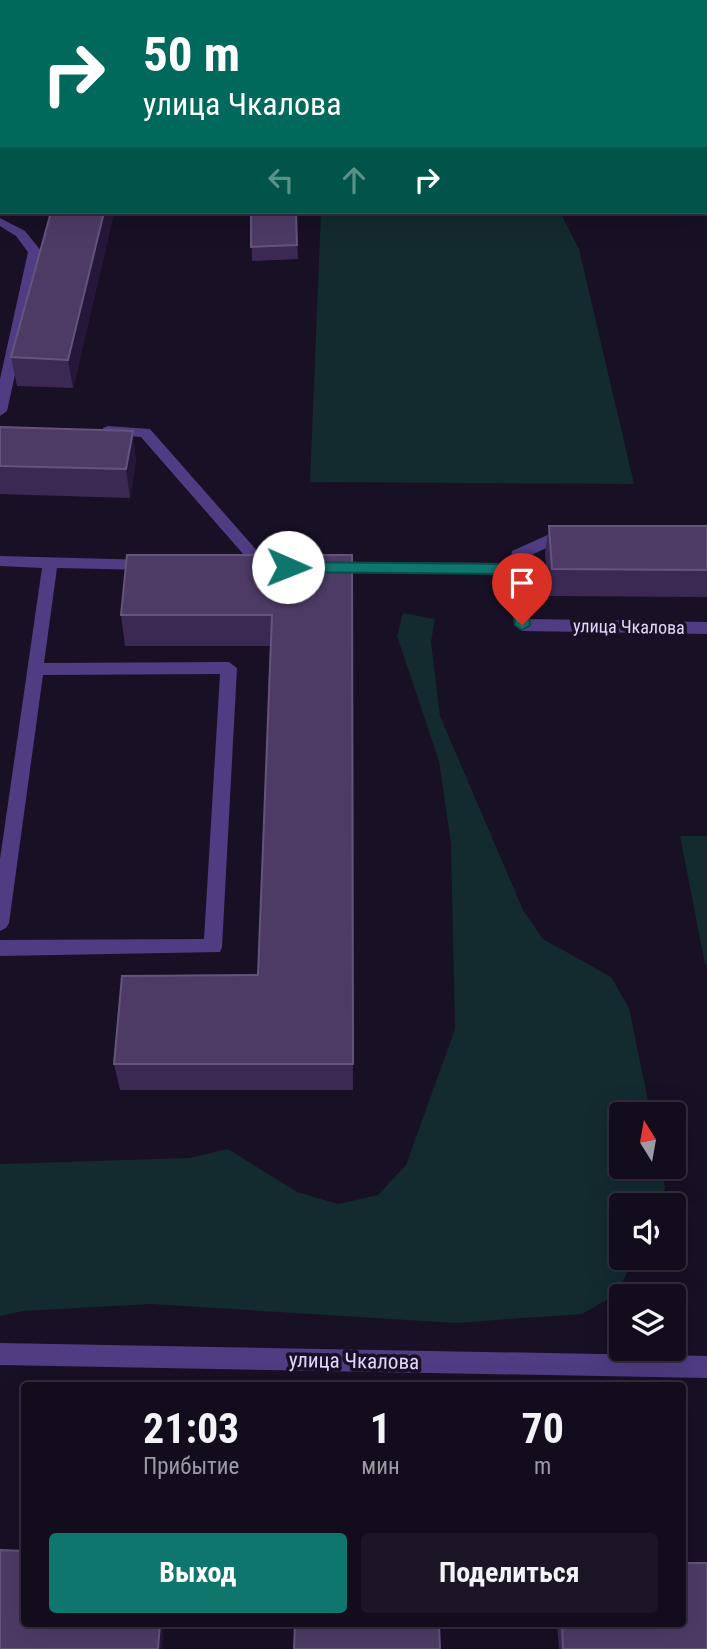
<!DOCTYPE html>
<html lang="ru">
<head>
<meta charset="utf-8">
<style>
  body { margin:0; font-family:"Roboto Condensed",sans-serif; background:#1b1525; color:#f1f3f6; height:100vh; display:flex; flex-direction:column; font-size:26px; white-space:nowrap }
  * { box-sizing:border-box; margin:0 }
  p { font-size:23px; color:#9c9ba3 }
  .icon { flex:none; width:38px; height:38px; fill:none; stroke:currentColor; stroke-width:2; stroke-linecap:round; stroke-linejoin:round }
  .map { position:relative; flex:1; overflow:hidden }
  .drawer { position:absolute; left:21px; top:1382px; width:665px; height:245px; display:flex; flex-direction:column; background:#120c1c; border-radius:7px; box-shadow:0 7px 28px #0002,0 0 0 2px #312c3b }
  .drawer>* { flex:none }
  .banner { position:absolute; left:0px; top:0px; width:707px; height:214px; box-shadow:0 7px 28px #0002,0 0 0 2px #312c3b; background:#00695c; color:#fff; overflow:hidden }
  .needle { width:46px; rotate:349deg }
  .controls { position:absolute; left:609px; top:1102px; display:grid; gap:14px }
  .controls a { display:grid; place-items:center; width:77px; height:77px; border-radius:7px; background:#120c1c; box-shadow:0 7px 28px #0002,0 0 0 2px #312c3b; font-size:35px }
  .pin { position:absolute; display:grid; place-items:center; width:60px; height:60px; color:#fff; margin:-72px -30px; border-radius:50% 50% 50% 0; rotate:-45deg; box-shadow:0 0 7px #0007 }
  .pin .icon { rotate:45deg }
  .me { position:absolute; width:77px; margin:-38px; rotate:91deg; stroke-linejoin:round; filter:drop-shadow(0 0 5px #0008) }
  .turn { display:flex; align-items:center; gap:24px; height:147px; padding:0 28px; font-size:32px }
  .turn .icon { width:91px; height:91px; stroke-width:2.5 }
  .turn b { display:block; font-size:49px; line-height:60px }
  .lanes { display:flex; align-items:center; height:66px; padding:0 28px; background:#0003; justify-content:center; gap:35px; direction:ltr }
  .lanes .off { opacity:.35 }
  .eta { display:flex; justify-content:space-evenly; align-items:center; height:119px; text-align:center }
  .eta b { font-size:42px; font-weight:700; line-height:49px }
  .primary-button { display:flex; gap:14px; margin-top:auto; padding:14px 28px }
  .primary-button a { flex:1; height:80px; border-radius:7px; background:#0f766e; color:#fff; font-size:28px; font-weight:700; line-height:80px; text-align:center }
  .primary-button a+a { background:#1b1525; color:#f1f3f6 }
  .map>svg:first-child { display:block }
</style>
</head>
<body>
<div class="map">
<svg width="707" height="1649" viewBox="0 0 707 1649">
  <rect width="100%" height="100%" fill="#181025"/>
  <path fill="#132a2f" d="M321,212H560L579,249L634,484L310,482Z
    M403,613L435,619L431,642L440,716L523,910L543,939L611,977L629,1008L651,1115H621V1167H661L665,1188L658,1206H621V1258H634L617,1294L582,1314L455,1323L151,1304L23,1311L0,1316V1164L189,1158L228,1149L297,1192L338,1204L378,1195L406,1165L455,1029L451,844L439,761L397,636Z
    M680,836H707V964H705Z"/>
  <g fill="none" stroke-linecap="round" stroke-linejoin="round">
    <path fill="#4f3c83" fill-rule="evenodd" d="M209,0H221V2H209Z
      M386,0H398V2H386Z
      M0,42H2V48H0Z
      M0,114H2V122H0Z
      M0,218L25,231L42,252L7,411L0,416V379L28,252L16,236L0,226Z
      M108,426L150,429L267,562L270,566L267,570H257L141,437L103,434V428Z
      M567,532L575,537L572,541L559,542L525,558L530,619L707,622V634L522,631L514,625L511,574L329,572L321,567L329,562L510,563L512,551L552,533Z
      M0,556L150,560L158,565L150,570L57,568L44,663L229,662L237,668L222,947L220,952L0,956V940L204,939L220,674L43,675L9,923L6,928L0,931V859L42,568L0,566Z"/>
    <path fill="#4f3c83" fill-rule="evenodd" d="M0,1343L707,1356V1378L0,1365Z"/>
  </g>
  <path fill="#3b2953" d="M673,0H707V197H705V2H673Z
    M0,139H2V195H0Z
    M251,212H296L298,259L252,261Z
    M113,217L73,388L17,386L11,357Z
    M0,427L136,459L130,498L0,494Z
    M549,526H707V597L548,596L545,553Z
    M352,555L353,1090H120L114,1064L258,975L270,646H125L121,615Z
    M557,1624H682L707,1649H559Z"/>
  <path fill="#251739" d="M104,212H113V217L73,388L68,360Z
    M133,431L136,459L130,498L126,469Z
    M160,1624H164L162,1649H158Z"/>
  <path fill="#4d3b65" stroke="#64547d" stroke-width="2" d="M103,0H153L152,2H102Z
    M678,0H707V183H705V2H678Z
    M0,139H2V166H0Z
    M51,212H104L68,360L11,357Z
    M251,212H296L297,245L251,247Z
    M0,427L133,431L126,469L0,466Z
    M549,526H707V570L552,569Z
    M127,555H352L353,1064H114L122,976L258,975L272,615H121Z
    M0,1550L24,1551V1624H160L158,1649H0Z
    M682,1563H707V1649H563L562,1624H682Z
    M295,1624H439L440,1649H294Z"/>
  <path fill="#0f766e" stroke="#0a4d48" stroke-width="2" d="M288,562L518,564L525,569L530,625L522,630L515,625L511,574L288,572L281,567Z"/>
  <g text-anchor="middle" stroke-width="7" stroke-linejoin="round" paint-order="stroke">
    <g font-size="18" fill="#e3d5fe" stroke="#181025">
      <text transform="translate(629 627) rotate(1)" y="6">улица Чкалова</text>
    </g>
    <g font-size="21" fill="#e3d5fe" stroke="#181025">
      <text transform="translate(354 1361) rotate(1)" y="7">улица Чкалова</text>
    </g>
  </g>
</svg>
<div class="controls">
<a><svg class="needle" viewBox="-14 -14 28 28"><path d="M0-13l5 13h-10z" fill="#e53935"/><path d="M0 13l5-13h-10z" fill="#9c9ba3"/></svg></a>
<a><svg class="icon" aria-label="sound" viewBox="0 0 24 24"><path d="M4 9h4l5-4v14l-5-4H4zM17 9q2 3 0 6"/></svg></a>
<a><svg class="icon" aria-label="layers" viewBox="0 0 24 24"><path d="M12 4l9 5-9 5-9-5zM3 14l9 5 9-5"/></svg></a>
</div>
<div class="pin" style="left:522px;top:625px;background:#d93025"><svg class="icon" aria-label="arrive" viewBox="0 0 24 24"><path d="M6 21V4h12l-3 4 3 4H6"/></svg></div>
<svg class="me" style="left:288px;top:567px" viewBox="-20 -20 40 40"><circle r="19" fill="#fff"/><path d="M0-13L10 11 0 6-10 11z" fill="#0f766e"/></svg>
<div class="banner">
<div class="turn"><svg class="icon" aria-label="right" viewBox="0 0 24 24"><path d="M7 20v-9h11M14 6l5 5-5 5"/></svg><div><b>50 m</b>улица Чкалова</div></div>
<div class="lanes"><svg class="icon off" aria-label="left" viewBox="0 0 24 24"><path d="M17 20v-9H6M10 6l-5 5 5 5"/></svg><svg class="icon off" aria-label="ahead" viewBox="0 0 24 24"><path d="M12 20V5M6 11l6-6 6 6"/></svg><svg class="icon" aria-label="right" viewBox="0 0 24 24"><path d="M7 20v-9h11M14 6l5 5-5 5"/></svg></div>
</div>
<section class="drawer">
<div class="eta">
<div><b>21:03</b><p>Прибытие</p></div>
<div><b>1</b><p>мин</p></div>
<div><b>70</b><p>m</p></div>
</div>
<div class="primary-button"><a>Выход</a><a>Поделиться</a></div>
</section>
</div>
</body>
</html>
